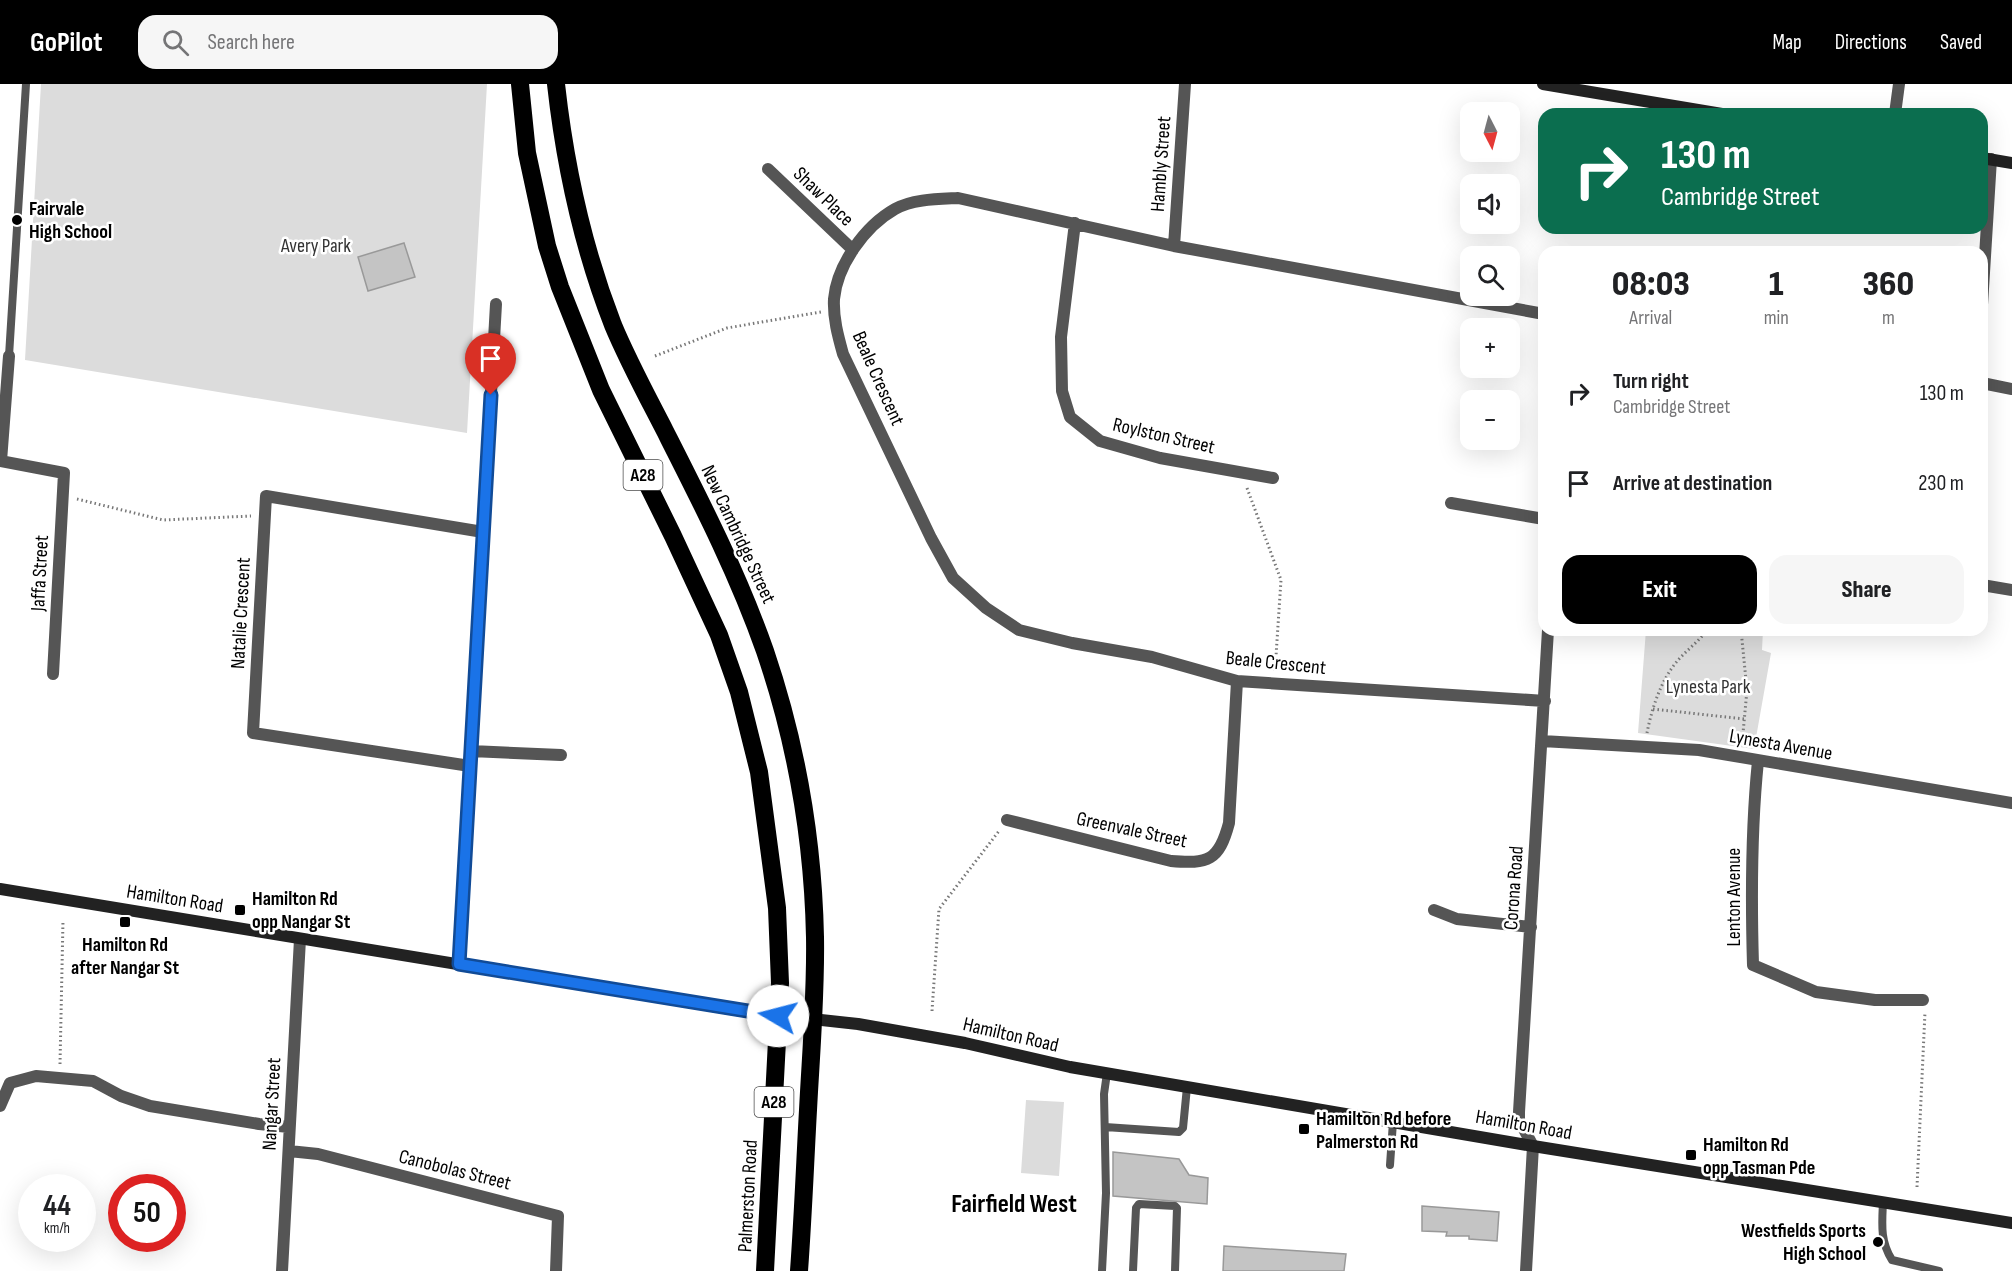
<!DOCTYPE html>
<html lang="en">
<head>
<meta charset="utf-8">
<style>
  body { margin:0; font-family:"Sofia Sans Condensed",sans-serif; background:#f6f6f6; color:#202124; height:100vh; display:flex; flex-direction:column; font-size:22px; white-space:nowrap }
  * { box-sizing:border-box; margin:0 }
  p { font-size:20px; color:#757577 }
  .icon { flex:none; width:33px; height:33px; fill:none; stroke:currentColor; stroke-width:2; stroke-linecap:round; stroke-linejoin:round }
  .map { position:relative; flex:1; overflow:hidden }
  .side { position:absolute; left:1538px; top:162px; width:450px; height:390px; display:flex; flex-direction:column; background:#fff; border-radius:18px; box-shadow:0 6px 24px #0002 }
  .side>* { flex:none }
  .guide { position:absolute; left:1538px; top:24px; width:450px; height:126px; border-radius:18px; box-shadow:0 6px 24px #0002; background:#0b6e4f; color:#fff; overflow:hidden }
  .needle { width:39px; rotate:174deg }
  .tools { position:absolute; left:1460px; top:18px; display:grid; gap:12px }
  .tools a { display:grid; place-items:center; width:60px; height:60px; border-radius:12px; background:#fff; box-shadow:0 6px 24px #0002; font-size:30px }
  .speed { position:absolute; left:18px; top:1090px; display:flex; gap:12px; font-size:30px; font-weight:700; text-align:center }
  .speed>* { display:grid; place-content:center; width:78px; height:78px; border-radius:50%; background:#fff; box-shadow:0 6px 24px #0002; line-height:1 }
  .speed small { font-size:15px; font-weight:400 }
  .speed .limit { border:9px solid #d22; background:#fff; color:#111 }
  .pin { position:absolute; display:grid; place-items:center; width:51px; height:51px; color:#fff; margin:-62px -26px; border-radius:50% 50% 50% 0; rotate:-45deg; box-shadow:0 0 6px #0007 }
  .pin .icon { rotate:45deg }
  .me { position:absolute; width:66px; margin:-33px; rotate:278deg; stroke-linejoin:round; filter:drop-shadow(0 0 4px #0008) }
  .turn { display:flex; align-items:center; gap:21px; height:126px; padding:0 24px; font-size:27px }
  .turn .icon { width:78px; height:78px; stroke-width:2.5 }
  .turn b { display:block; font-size:42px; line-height:51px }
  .eta { display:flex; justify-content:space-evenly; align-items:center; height:102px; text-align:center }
  .eta b { font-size:36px; font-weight:800; line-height:42px }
  .primary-button { display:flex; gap:12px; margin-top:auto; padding:12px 24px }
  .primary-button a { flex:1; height:69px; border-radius:18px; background:#000; color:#fff; font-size:24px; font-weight:800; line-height:69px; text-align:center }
  .primary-button a+a { background:#f6f6f6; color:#202124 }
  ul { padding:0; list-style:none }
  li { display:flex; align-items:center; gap:18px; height:90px; padding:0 24px }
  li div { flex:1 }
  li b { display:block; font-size:22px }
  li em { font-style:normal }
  header { display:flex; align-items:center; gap:36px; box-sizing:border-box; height:84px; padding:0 30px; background:#000; color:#fff }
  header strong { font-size:28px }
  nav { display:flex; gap:33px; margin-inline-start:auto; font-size:21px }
  .search { width:420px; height:54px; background:#f6f6f6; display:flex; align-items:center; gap:15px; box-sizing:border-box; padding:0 21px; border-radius:18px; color:#757577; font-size:22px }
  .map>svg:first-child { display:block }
</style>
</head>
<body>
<header>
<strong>GoPilot</strong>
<div class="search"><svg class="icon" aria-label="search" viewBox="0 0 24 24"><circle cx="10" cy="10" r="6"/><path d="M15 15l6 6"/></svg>Search here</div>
<nav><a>Map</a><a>Directions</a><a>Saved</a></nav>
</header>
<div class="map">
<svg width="2012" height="1187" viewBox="0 0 2012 1187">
  <rect width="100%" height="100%" fill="#fff"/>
  <path fill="#dcdcdc" d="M41,0H487L467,349L25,276Z
    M1646,546L1663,549L1666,546H1763L1762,566L1771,569L1754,665L1638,649Z
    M1026,1016L1064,1018L1059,1092L1021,1089Z"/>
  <path fill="#c4c4c4" stroke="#999" stroke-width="1.5" d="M404,159L415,193L368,207L358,173Z
    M1113,1068L1179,1075L1189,1091L1208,1094L1207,1120L1113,1112Z
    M1422,1122L1499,1128L1497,1157L1469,1155V1152H1446L1447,1148L1422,1147Z
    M1224,1162L1346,1170L1344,1187H1223Z"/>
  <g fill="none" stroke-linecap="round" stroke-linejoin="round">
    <path stroke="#777" stroke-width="3" stroke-dasharray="1.5 3" stroke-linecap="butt" d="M655,272L727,244L821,228
      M1247,404L1281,496L1275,587
      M77,415L163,436L251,432
      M1741,546L1747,606L1742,660
      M1653,625L1744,635
      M1647,649C1651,628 1659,602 1672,584C1682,569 1697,560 1707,546
      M932,927L939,825L999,747
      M60,980L63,836
      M1917,1103L1925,928"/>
    <path stroke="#555" stroke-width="8" d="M9,272L26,0
      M1105,1043L1179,1048L1183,1044L1187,1003
      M1390,1081L1393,1038
      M1883,1118C1882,1140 1880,1157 1892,1176L1939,1187
      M1102,1187L1106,1109L1104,1010L1107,989
      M1133,1187L1136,1124L1139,1120L1175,1122L1177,1124L1175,1187"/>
    <path stroke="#555" stroke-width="12" d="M1895,30L1899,0
      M768,85L853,166
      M1075,139L1061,253L1062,307L1070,333L1100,357L1160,374L1273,394
      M1174,162L1185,0
      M1982,221L1991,75
      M1544,230L1174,162L958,114C938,115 913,115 895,125C865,142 837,181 834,215C833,234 838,252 843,270L931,454L953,494L986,524L1019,546L1072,559L1152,573L1237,597L1545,617
      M1982,299L2012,305
      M0,377L64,389L53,590
      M1,377L9,272
      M1451,419L1544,435
      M1982,501L2012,506
      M1542,657L1699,666L2012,719
      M471,667L561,671
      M1758,677C1751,745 1751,813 1753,881L1816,908L1875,916H1923
      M470,682L253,649L266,412L483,448
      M1007,736L1171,777C1208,780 1219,777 1229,739L1237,597
      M1434,826L1457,835L1531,843
      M459,880L496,220
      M0,1022L10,999L36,992L93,997L121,1012L150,1022L259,1040L289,1043
      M289,1067L318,1070L558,1132L556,1187
      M282,1187L300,855
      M1526,1187L1533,1062L1519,1036V1028L1548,546"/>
    <path stroke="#222" stroke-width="12" d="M1543,0L1722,30
      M1982,74L2012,79
      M0,805L749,928L858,940L965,959L1070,983L1533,1062L2012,1139"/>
    <path stroke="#000" stroke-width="18" d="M520,0L527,69L547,162L560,203L601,306L673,452L719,551L739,608L759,688L777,824L780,899L765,1187
      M556,0C565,81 583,164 613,241C628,277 647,312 665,347C701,418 738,490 765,567C796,658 813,756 815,853C816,911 811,968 808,1026C805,1080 803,1133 799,1187"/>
  </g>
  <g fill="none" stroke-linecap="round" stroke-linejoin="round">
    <g stroke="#114b97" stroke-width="15">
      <path id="route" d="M491,311L459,880L778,932"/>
    </g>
    <use href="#route" stroke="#1a73e8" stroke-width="10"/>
  </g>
  <g fill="#000" stroke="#fff" stroke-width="2">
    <circle cx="17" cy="136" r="6"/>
    <rect x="234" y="820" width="12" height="12" rx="3"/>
    <rect x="119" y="832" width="12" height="12" rx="3"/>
    <rect x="1298" y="1039" width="12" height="12" rx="3"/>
    <rect x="1685" y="1065" width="12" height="12" rx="3"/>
    <circle cx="1878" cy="1158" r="6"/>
  </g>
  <g text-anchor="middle" stroke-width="5" stroke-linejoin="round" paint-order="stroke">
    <g fill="#fff" stroke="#4c4c4c" stroke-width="1.5">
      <rect x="623.5" y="376" width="39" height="30" rx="4.5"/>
      <rect x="754.5" y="1003" width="39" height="30" rx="4.5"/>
    </g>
    <g font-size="18" font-weight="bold" fill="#000">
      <text x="643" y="397">A28</text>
      <text x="774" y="1024">A28</text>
    </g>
    <g font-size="20" fill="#000" stroke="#fff">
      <text transform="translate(1160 80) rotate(-86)" y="7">Hambly Street</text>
      <text transform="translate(824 112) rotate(44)" y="7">Shaw Place</text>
      <text transform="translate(879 294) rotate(66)" y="7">Beale Crescent</text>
      <text transform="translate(1164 351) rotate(13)" y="7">Roylston Street</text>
      <text transform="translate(739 450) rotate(65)" y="7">New Cambridge Street</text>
      <text transform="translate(39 489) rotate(-87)" y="7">Jaffa Street</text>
      <text transform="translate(240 529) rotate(-87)" y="7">Natalie Crescent</text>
      <text transform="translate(1276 578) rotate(6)" y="7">Beale Crescent</text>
      <text transform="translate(1781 660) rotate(10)" y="7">Lynesta Avenue</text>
      <text transform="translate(1132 745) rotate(12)" y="7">Greenvale Street</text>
      <text transform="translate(1513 804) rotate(-86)" y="7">Corona Road</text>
      <text transform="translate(1733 813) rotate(-90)" y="7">Lenton Avenue</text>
      <text transform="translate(175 814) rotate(9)" y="7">Hamilton Road</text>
      <text transform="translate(1011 950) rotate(13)" y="7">Hamilton Road</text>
      <text transform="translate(271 1020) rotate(-87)" y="7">Nangar Street</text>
      <text transform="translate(1524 1040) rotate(10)" y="7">Hamilton Road</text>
      <text transform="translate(455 1085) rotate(14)" y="7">Canobolas Street</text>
      <text transform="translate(747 1112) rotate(-87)" y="7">Palmerston Road</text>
    </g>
    <g font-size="20" font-weight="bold" fill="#000" stroke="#fff" text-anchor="start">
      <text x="29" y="131">Fairvale<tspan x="29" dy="23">High School</tspan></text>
      <text x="252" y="821">Hamilton Rd<tspan x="252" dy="23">opp Nangar St</tspan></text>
      <text x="125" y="867" text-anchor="middle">Hamilton Rd<tspan x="125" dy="23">after Nangar St</tspan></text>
      <text x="1316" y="1041">Hamilton Rd before<tspan x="1316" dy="23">Palmerston Rd</tspan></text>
      <text x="1703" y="1067">Hamilton Rd<tspan x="1703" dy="23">opp Tasman Pde</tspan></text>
      <text x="1866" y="1153" text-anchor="end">Westfields Sports<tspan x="1866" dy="23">High School</tspan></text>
    </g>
    <g font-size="20" fill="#333" stroke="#fff">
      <text x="316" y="168">Avery Park</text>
      <text x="1708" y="609">Lynesta Park</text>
    </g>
    <g font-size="26" font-weight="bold" fill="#000" stroke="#fff">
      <text x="1014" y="1128">Fairfield West</text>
    </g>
  </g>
</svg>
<div class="tools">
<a><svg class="needle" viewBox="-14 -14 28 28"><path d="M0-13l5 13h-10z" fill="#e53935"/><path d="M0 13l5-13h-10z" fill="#757577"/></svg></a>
<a><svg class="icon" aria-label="sound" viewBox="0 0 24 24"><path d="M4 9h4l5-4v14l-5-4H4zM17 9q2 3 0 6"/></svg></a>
<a><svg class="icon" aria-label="search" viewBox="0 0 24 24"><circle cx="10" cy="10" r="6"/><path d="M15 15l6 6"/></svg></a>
<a>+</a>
<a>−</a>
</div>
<div class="speed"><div>44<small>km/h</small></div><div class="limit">50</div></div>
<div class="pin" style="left:491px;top:311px;background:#d93025"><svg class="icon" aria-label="arrive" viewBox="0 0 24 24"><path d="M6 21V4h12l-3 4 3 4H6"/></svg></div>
<svg class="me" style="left:778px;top:932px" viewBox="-20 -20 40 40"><circle r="19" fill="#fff"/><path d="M0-13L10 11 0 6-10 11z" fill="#1a73e8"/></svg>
<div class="guide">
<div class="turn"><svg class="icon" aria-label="right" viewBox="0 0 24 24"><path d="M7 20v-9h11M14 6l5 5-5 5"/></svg><div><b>130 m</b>Cambridge Street</div></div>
</div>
<section class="side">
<div class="eta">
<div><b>08:03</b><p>Arrival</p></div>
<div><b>1</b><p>min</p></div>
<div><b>360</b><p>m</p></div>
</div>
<ul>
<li><svg class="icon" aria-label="right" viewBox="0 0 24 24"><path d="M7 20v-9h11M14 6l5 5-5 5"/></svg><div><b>Turn right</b><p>Cambridge Street</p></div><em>130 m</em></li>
<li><svg class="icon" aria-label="arrive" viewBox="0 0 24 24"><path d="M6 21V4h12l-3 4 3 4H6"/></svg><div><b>Arrive at destination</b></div><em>230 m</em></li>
</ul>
<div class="primary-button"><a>Exit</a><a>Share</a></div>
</section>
</div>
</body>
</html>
